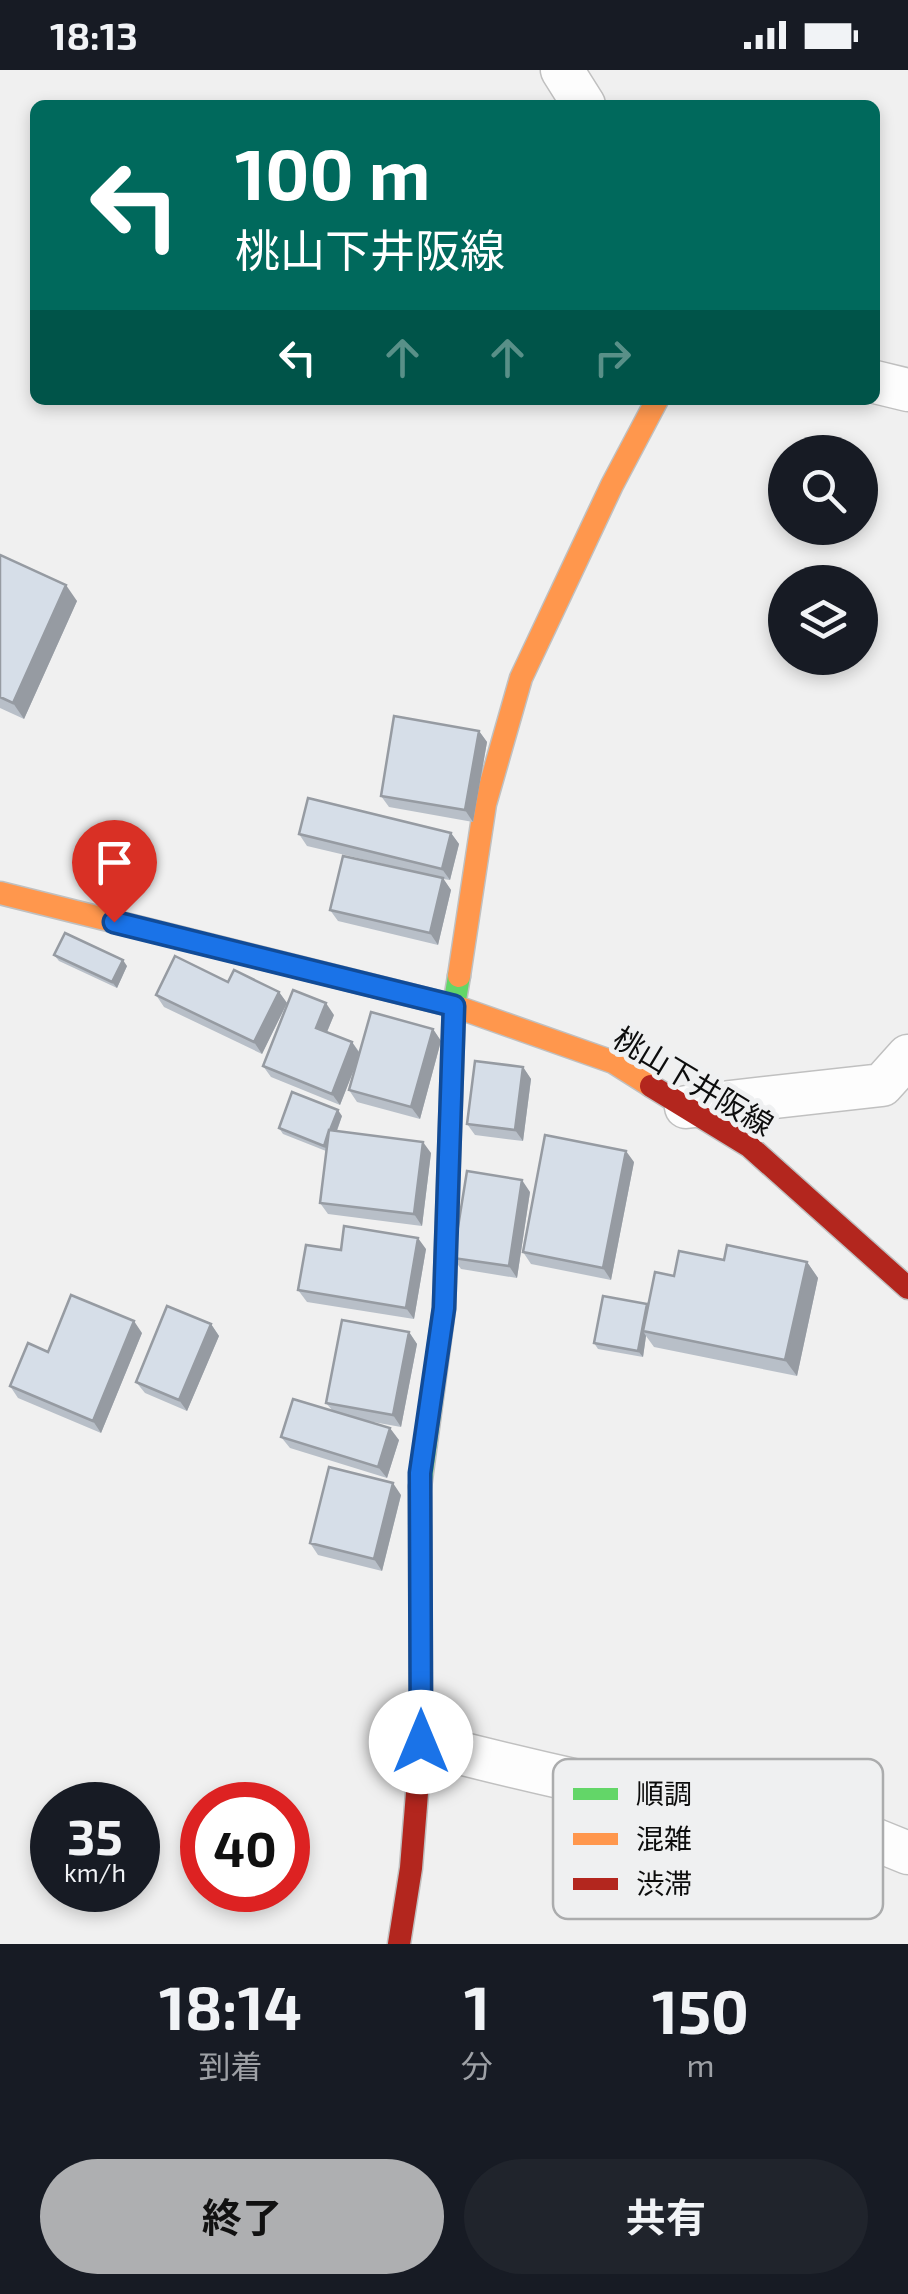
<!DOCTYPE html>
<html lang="ja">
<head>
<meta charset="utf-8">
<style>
  body { margin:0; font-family:"Exo 2","Noto Sans JP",sans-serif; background:#20242c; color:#f1f3f6; height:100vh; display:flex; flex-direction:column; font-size:38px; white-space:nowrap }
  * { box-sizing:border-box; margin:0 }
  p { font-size:32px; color:#9ea1a6 }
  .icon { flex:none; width:55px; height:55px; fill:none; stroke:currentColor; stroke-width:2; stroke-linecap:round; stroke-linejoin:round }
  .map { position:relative; height:1874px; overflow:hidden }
  .side { display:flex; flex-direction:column; background:#171b24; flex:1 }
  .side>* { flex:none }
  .guide { position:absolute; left:30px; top:30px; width:850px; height:305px; border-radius:15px; box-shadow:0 5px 15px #0003; background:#00695c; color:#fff; overflow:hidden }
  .tools { position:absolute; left:768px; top:365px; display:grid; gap:20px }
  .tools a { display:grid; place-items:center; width:110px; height:110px; border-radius:50%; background:#171b24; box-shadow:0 5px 15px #0003; font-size:50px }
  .speed { position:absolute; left:30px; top:1712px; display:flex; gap:20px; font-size:50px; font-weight:700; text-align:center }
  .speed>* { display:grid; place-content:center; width:130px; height:130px; border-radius:50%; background:#171b24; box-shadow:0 5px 15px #0003; line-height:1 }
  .speed small { font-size:25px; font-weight:400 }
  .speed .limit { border:15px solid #d22; background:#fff; color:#111 }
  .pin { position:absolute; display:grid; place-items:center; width:85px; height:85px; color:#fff; margin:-102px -42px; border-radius:50% 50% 50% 0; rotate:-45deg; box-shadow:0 0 10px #0007 }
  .pin .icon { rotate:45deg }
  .me { position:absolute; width:110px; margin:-55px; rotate:0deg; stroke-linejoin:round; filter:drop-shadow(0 0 8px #0008) }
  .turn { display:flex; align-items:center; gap:35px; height:210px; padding:0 40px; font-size:45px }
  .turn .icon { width:130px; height:130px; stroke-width:2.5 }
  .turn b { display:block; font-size:70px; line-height:85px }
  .lanes { display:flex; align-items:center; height:95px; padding:0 40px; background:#0003; justify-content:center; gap:50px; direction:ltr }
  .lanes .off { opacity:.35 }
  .eta { display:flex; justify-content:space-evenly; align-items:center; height:170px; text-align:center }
  .eta b { font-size:60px; font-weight:700; line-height:70px }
  .primary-button { display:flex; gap:20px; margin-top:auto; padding:20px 40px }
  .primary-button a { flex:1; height:115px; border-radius:60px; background:#aeafb1; color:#111; font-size:40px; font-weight:700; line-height:115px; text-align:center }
  .primary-button a+a { background:#20242c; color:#f1f3f6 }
  .status { display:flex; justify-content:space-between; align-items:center; height:70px; padding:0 50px; background:#171b24; direction:ltr }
  .status svg { height:28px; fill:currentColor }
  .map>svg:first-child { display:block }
</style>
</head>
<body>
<div class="status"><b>18:13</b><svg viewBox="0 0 49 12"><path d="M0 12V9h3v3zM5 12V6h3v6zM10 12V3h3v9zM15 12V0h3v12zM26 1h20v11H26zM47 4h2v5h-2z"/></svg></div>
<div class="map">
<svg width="908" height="1874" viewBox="0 0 908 1874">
  <rect width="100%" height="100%" fill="#f0f0f0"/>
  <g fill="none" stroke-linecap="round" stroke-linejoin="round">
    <g stroke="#c0c0c0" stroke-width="45">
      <path id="street" d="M562,0L584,35
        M875,312L908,320
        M686,1037L882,1015L908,986
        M421,1673C572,1713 722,1743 876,1770L908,1783"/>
    </g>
    <g stroke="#c0c0c0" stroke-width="25">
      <path id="fast" d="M420,1417L444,1239L454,936L459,906"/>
    </g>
    <g stroke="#c0c0c0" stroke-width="25">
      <path id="slow" d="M0,823L454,936L613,992L651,1016
        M459,906L485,734L521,608L612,415L657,330"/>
    </g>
    <g stroke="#c0c0c0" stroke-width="25">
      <path id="jam" d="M651,1016L749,1076L908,1218
        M399,1874L411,1798L421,1673L420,1417"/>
    </g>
    <use href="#street" stroke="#fdfdfd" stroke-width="42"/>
    <use href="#fast" stroke="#63d668" stroke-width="22"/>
    <use href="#slow" stroke="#ff974d" stroke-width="22"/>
    <use href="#jam" stroke="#b3261e" stroke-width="22"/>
  </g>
  <path fill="#b8bfc8" d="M0,485L77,531L24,649L0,638Z
    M479,661L487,672L473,752L389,737L381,726Z
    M451,763L459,774L450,810L443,809L451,820L438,875L338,851L330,840L421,803L307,776L299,764Z
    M54,885L127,896L117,918L59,891Z
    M228,912L279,922L287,933L262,984L164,937L156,925Z
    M334,945L327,962L352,972L360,983L433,959L441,971L420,1049L357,1032L349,1020L357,992L340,1035L271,1007L263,996Z
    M523,997L531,1009L523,1071L475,1065L467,1054Z
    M342,1046L337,1061L431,1083L422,1156L328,1144L320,1133L326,1081L283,1064L279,1058Z
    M634,1092L611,1210L531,1194L523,1182Z
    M530,1122L517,1208L461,1199L453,1188Z
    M426,1179L414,1249L307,1232L298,1220L341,1180Z
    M724,1190L807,1192L818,1208L797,1306L654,1277L646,1266L643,1287L598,1279L594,1273L647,1234L648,1235L674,1206Z
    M211,1254L219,1266L187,1341L145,1323L136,1312Z
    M409,1262L417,1274L401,1357L362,1350L399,1370L387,1408L290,1378L281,1367L332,1340L326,1333Z
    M142,1263L101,1363L18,1328L10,1316L48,1282Z
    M401,1425L382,1501L318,1485L310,1473Z"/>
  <path fill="#969ba2" d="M66,515L77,531L24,649L13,633Z
    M479,661L487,672L473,752L465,740Z
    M451,763L459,774L450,810L442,799Z
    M443,808L451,820L438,875L430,863Z
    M123,890L127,896L117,918L112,912Z
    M279,922L287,933L262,984L254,972Z
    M326,933L334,945L324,969L316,958Z
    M433,959L441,971L420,1049L411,1037Z
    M352,972L360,984L340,1035L332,1024Z
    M523,997L531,1009L523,1071L515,1060Z
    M338,1040L342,1046L329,1082L324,1076Z
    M423,1072L431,1083L422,1156L414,1144Z
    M626,1081L634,1092L611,1210L603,1198Z
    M522,1110L530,1122L517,1208L509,1196Z
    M418,1168L426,1179L414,1249L406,1238Z
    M807,1192L818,1208L797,1306L785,1290Z
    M647,1234L651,1240L643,1261L646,1266L643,1287L638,1281Z
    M134,1251L142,1263L101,1363L93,1351Z
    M211,1254L219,1266L187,1341L179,1330Z
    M409,1262L417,1274L401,1357L393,1345Z
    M390,1358L399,1370L387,1408L378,1397Z
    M393,1413L401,1425L382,1501L374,1489Z"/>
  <path fill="#d6dee8" stroke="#969ba2" stroke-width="2.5" d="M0,485L66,515L13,633L0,627Z
    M394,646L479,661L465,740L381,726Z
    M308,728L451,763L442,799L299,764Z
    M343,786L443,808L430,863L330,840Z
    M65,863L123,890L112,912L54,885Z
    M175,886L228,912L234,900L279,922L254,972L156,925Z
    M293,920L326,933L316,958L352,972L332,1024L263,996Z
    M371,942L433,959L411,1037L349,1020Z
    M475,991L523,997L515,1060L467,1054Z
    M292,1022L338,1040L330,1060H329L324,1076L279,1058Z
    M329,1060L423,1072L414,1144L320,1133Z
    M545,1065L626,1081L603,1198L523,1182Z
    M467,1101L522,1110L509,1196L453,1188Z
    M344,1156L418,1168L406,1238L298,1220L306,1175L341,1180Z
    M727,1175L807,1192L785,1290L643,1261L655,1202L674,1206L679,1181L724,1190Z
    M71,1225L134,1251L93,1351L10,1316L28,1273L48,1282Z
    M603,1226L647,1234L638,1281L594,1273Z
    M167,1236L211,1254L179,1330L136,1312Z
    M342,1250L409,1262L393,1345L326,1333Z
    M293,1329L390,1358L378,1397L281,1367Z
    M329,1397L393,1413L374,1489L310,1473Z"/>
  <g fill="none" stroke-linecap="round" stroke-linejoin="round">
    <g stroke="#114b97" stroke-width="25">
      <path id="route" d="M114,852L454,936L444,1238L420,1403L421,1672"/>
    </g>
    <use href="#route" stroke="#1a73e8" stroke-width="18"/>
  </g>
  <g text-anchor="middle" stroke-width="10" stroke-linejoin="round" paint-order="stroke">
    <g font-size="30" fill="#0d0d0d" stroke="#eff0f1">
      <text transform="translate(693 1012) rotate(31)" y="10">桃山下井阪線</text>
    </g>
  </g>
  <rect x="553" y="1689" width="330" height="160" rx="15" fill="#eff0f1" stroke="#abacad" stroke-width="2.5"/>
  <rect x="573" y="1718" width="45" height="12" fill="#63d668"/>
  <rect x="573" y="1763" width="45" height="12" fill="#ff974d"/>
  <rect x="573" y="1808" width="45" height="12" fill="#b3261e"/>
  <g font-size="28" fill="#0d0d0d">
    <text x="636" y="1734">順調</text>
    <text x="636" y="1779">混雑</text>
    <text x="636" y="1824">渋滞</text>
  </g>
</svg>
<div class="tools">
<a><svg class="icon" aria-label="search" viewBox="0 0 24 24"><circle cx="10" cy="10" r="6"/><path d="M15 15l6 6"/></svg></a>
<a><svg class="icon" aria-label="layers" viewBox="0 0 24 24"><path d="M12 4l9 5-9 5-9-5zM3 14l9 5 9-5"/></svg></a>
</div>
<div class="speed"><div>35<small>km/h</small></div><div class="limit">40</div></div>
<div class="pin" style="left:114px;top:852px;background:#d93025"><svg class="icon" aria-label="arrive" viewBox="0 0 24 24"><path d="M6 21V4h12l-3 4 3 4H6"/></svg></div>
<svg class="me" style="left:421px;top:1672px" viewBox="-20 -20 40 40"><circle r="19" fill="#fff"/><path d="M0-13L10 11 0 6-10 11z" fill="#1a73e8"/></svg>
<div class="guide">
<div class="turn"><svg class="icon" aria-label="left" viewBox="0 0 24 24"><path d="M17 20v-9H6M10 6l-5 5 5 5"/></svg><div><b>100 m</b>桃山下井阪線</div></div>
<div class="lanes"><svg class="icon" aria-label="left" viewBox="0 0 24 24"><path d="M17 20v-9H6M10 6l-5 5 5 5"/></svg><svg class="icon off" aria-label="ahead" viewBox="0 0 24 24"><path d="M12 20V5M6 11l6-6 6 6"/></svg><svg class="icon off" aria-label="ahead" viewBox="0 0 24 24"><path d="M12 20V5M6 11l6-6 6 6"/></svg><svg class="icon off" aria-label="right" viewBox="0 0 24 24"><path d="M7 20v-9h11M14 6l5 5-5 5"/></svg></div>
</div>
</div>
<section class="side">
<div class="eta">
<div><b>18:14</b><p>到着</p></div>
<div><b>1</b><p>分</p></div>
<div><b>150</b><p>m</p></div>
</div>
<div class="primary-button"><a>終了</a><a>共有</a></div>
</section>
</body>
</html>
